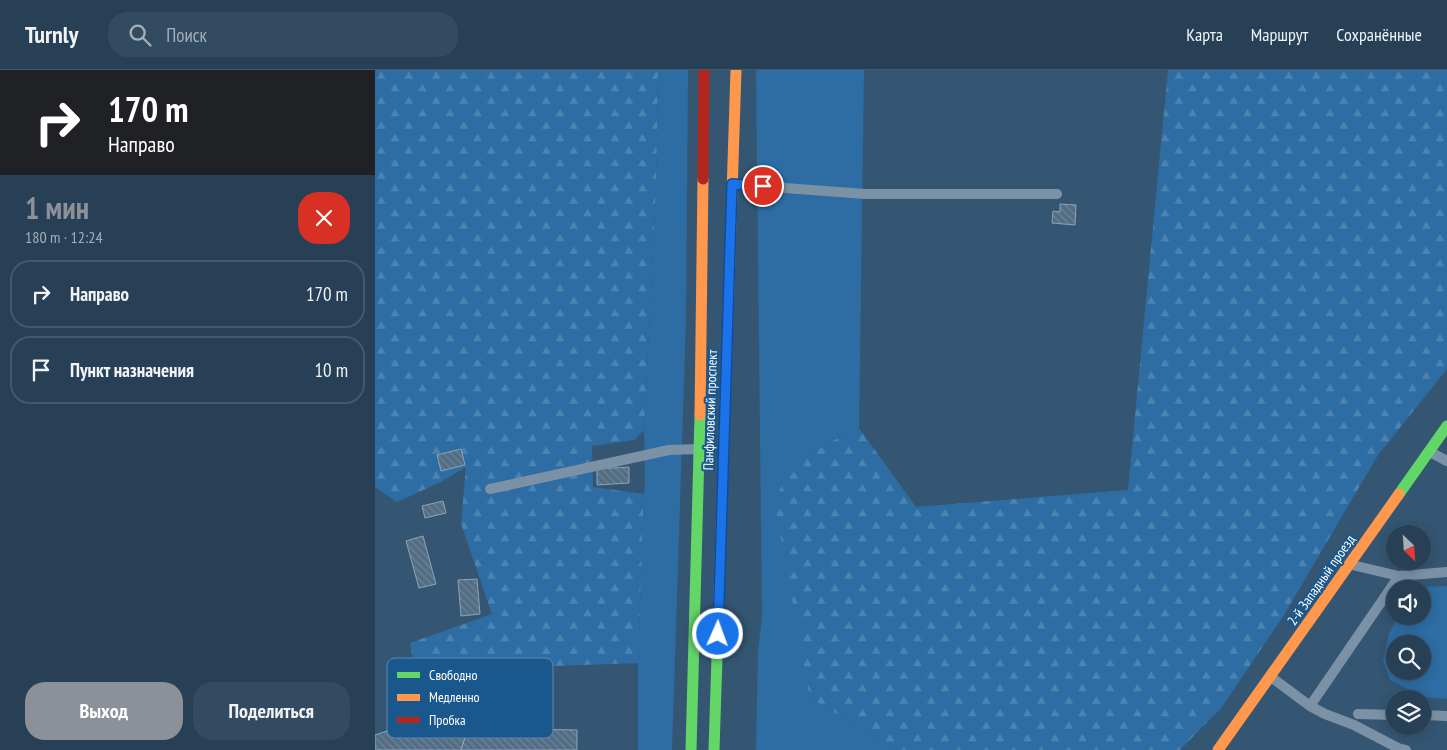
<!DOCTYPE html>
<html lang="ru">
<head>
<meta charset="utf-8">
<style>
  body { margin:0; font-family:"PT Sans Narrow",sans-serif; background:#334b60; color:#f1f3f6; height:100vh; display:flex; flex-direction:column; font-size:19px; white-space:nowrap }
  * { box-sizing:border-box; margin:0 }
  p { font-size:16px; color:#a4afb9 }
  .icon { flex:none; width:28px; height:28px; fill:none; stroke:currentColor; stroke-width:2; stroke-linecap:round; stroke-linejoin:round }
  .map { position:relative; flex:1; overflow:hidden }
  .details { display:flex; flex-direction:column; background:#274056; width:375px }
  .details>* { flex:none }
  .hud { background:#202124; color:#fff; overflow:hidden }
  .needle { width:32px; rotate:155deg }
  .controls { position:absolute; left:1011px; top:455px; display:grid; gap:10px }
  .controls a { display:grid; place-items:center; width:45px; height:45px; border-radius:50%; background:#274056; box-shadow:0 2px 12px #0003,0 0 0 1px #43596c; font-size:25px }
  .pin { position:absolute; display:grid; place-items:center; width:42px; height:42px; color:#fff; margin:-21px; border:2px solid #fff; border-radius:50%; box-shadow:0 1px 5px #0007 }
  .me { position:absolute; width:55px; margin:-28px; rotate:2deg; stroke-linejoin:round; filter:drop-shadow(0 0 4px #0008) }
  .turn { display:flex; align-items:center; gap:18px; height:105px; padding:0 25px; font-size:22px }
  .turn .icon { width:65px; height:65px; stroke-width:2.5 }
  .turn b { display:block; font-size:35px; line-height:42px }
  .round { display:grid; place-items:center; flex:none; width:52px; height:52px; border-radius:20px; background:#334b60 }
  .summary { display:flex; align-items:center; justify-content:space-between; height:85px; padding:0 25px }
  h1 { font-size:30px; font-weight:700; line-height:38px; color:#8c9099 }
  .button { display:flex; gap:10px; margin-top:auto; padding:10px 25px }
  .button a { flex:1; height:58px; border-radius:20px; background:#8c9099; color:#fff; font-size:20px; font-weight:700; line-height:58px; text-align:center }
  .button a+a { background:#334b60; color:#f1f3f6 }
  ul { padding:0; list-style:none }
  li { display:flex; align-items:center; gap:15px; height:68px; margin:0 10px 8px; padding:0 15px; border:2px solid #43596c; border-radius:20px }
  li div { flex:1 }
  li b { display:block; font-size:19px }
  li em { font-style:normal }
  header { display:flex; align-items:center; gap:30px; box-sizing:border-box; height:70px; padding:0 25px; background:#274056; border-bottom:1px solid #43596c }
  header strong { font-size:24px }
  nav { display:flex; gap:28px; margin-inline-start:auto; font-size:18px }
  .search { width:350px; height:45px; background:#334b60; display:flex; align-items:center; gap:12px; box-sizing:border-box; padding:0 18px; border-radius:20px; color:#a4afb9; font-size:19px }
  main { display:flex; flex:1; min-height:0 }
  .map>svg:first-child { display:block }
</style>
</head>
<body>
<header>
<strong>Turnly</strong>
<div class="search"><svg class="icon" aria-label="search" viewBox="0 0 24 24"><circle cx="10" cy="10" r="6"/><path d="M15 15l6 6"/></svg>Поиск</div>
<nav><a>Карта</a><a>Маршрут</a><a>Сохранённые</a></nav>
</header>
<main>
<section class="details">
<div class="hud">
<div class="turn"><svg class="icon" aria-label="right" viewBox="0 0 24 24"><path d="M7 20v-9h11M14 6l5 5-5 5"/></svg><div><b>170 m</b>Направо</div></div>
</div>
<div class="summary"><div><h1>1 мин</h1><p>180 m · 12:24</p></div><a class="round" style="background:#d93025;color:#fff"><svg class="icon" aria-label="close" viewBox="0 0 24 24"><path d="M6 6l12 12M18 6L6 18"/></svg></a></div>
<ul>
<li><svg class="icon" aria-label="right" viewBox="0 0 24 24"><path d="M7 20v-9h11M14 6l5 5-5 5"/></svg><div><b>Направо</b></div><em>170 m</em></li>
<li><svg class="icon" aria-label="arrive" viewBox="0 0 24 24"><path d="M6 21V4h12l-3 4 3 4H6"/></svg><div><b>Пункт назначения</b></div><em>10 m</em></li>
</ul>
<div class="button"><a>Выход</a><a>Поделиться</a></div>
</section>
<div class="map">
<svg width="1072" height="680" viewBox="0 0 1072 680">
  <defs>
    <pattern id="forest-firs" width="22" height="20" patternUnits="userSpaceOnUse" patternTransform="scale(1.25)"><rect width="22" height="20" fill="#2d6da3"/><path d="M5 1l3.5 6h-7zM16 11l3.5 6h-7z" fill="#4c83b1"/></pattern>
    <pattern id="building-back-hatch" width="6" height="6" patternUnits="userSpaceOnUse" patternTransform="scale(1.25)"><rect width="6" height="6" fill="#526d84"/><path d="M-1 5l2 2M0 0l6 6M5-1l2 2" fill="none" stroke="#6c8396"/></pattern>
  </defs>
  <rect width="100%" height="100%" fill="#345673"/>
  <path fill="#2d6da3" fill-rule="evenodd" d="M283,0H313L311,249L297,680H263V593L269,424L270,414L269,360L281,121Z
    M381,0H489L484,358L421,389L435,628L523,680H381L383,581L387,547Z
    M1072,516V629L1048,627L1015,610L1008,591L1014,564L1023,546H1048V519H1043L1044,517ZM1020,574H1048V601H1020Z"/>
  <path fill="url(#forest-firs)" d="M0,0H283L281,121L269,360L259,370L217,376L218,417L269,424L263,593L102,599V619L93,634L44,622L35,573L117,544L86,454L91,397L66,412L22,432L0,417Z
    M793,0H1072V299L1003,385L909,545L847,637L805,680H523L435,628L399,430L421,389L484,358L541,437L753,420Z"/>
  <path fill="url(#building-back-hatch)" stroke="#8fa4b5" d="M685,134L701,135L700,155L677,153L678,141L685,142Z
    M86,379L90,395L66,401L62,385Z
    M254,397V413L222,415V399Z
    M68,431L71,443L50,448L47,436Z
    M48,466L61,514L44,518L31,471Z
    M102,509L105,544L86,546L83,510Z
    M93,634V658L86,680H0V665Z
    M93,658L202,660V680H86Z"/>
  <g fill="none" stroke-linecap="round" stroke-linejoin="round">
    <path stroke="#7b92a6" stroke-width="10" d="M358,114L490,124H682
      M1055,382L1072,391
      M115,419L294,380L324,379
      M977,495L1024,506L1072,502
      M896,607L935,636L950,644L979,655L1023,678L1031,680
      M935,636L1024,506
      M983,644L1020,645
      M1048,645L1072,646"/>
    <path stroke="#63d668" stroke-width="11" d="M1024,424L1072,356
      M316,680L325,345
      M339,680L349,370"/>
    <path stroke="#ff974d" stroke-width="11" d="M325,345L328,109
      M349,370L361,0
      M843,680L1024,424"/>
    <path stroke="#b3261e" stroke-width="11" d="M328,109L329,0"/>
  </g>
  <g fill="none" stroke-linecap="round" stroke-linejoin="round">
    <g stroke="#114b97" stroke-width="12">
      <path id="route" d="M343,564L357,114L388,116"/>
    </g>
    <use href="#route" stroke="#1a73e8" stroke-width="9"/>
  </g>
  <g text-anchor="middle" stroke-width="4" stroke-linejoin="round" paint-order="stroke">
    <g font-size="14" fill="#fff" stroke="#1a578d">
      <text transform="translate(335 340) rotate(-88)" y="5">Панфиловский проспект</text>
      <text transform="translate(946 510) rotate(-55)" y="5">2-й Западный проезд</text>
    </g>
  </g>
  <rect x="12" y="588" width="166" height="80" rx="8" fill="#1a578d" stroke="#5f89af" stroke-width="1"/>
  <rect x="22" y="602" width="23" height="6" fill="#63d668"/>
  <rect x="22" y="624" width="23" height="7" fill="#ff974d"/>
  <rect x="22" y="647" width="23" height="6" fill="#b3261e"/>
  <g font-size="14" fill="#fff">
    <text x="54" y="610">Свободно</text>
    <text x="54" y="632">Медленно</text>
    <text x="54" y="655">Пробка</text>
  </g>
</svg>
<div class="controls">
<a><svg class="needle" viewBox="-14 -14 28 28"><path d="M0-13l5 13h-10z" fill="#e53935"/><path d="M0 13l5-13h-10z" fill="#a4afb9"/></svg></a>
<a><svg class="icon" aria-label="sound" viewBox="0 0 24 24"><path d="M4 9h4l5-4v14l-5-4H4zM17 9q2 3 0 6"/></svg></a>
<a><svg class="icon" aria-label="search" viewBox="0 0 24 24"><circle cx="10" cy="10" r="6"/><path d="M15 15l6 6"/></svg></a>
<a><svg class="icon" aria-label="layers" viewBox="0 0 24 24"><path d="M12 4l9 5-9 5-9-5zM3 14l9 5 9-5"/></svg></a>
</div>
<div class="pin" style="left:388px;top:116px;background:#d93025"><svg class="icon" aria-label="arrive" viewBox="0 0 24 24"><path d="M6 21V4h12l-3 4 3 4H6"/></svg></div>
<svg class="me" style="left:343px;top:564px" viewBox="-20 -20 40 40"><circle r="17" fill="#1a73e8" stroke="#fff" stroke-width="3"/><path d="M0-11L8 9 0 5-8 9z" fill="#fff"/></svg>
</div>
</main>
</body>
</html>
